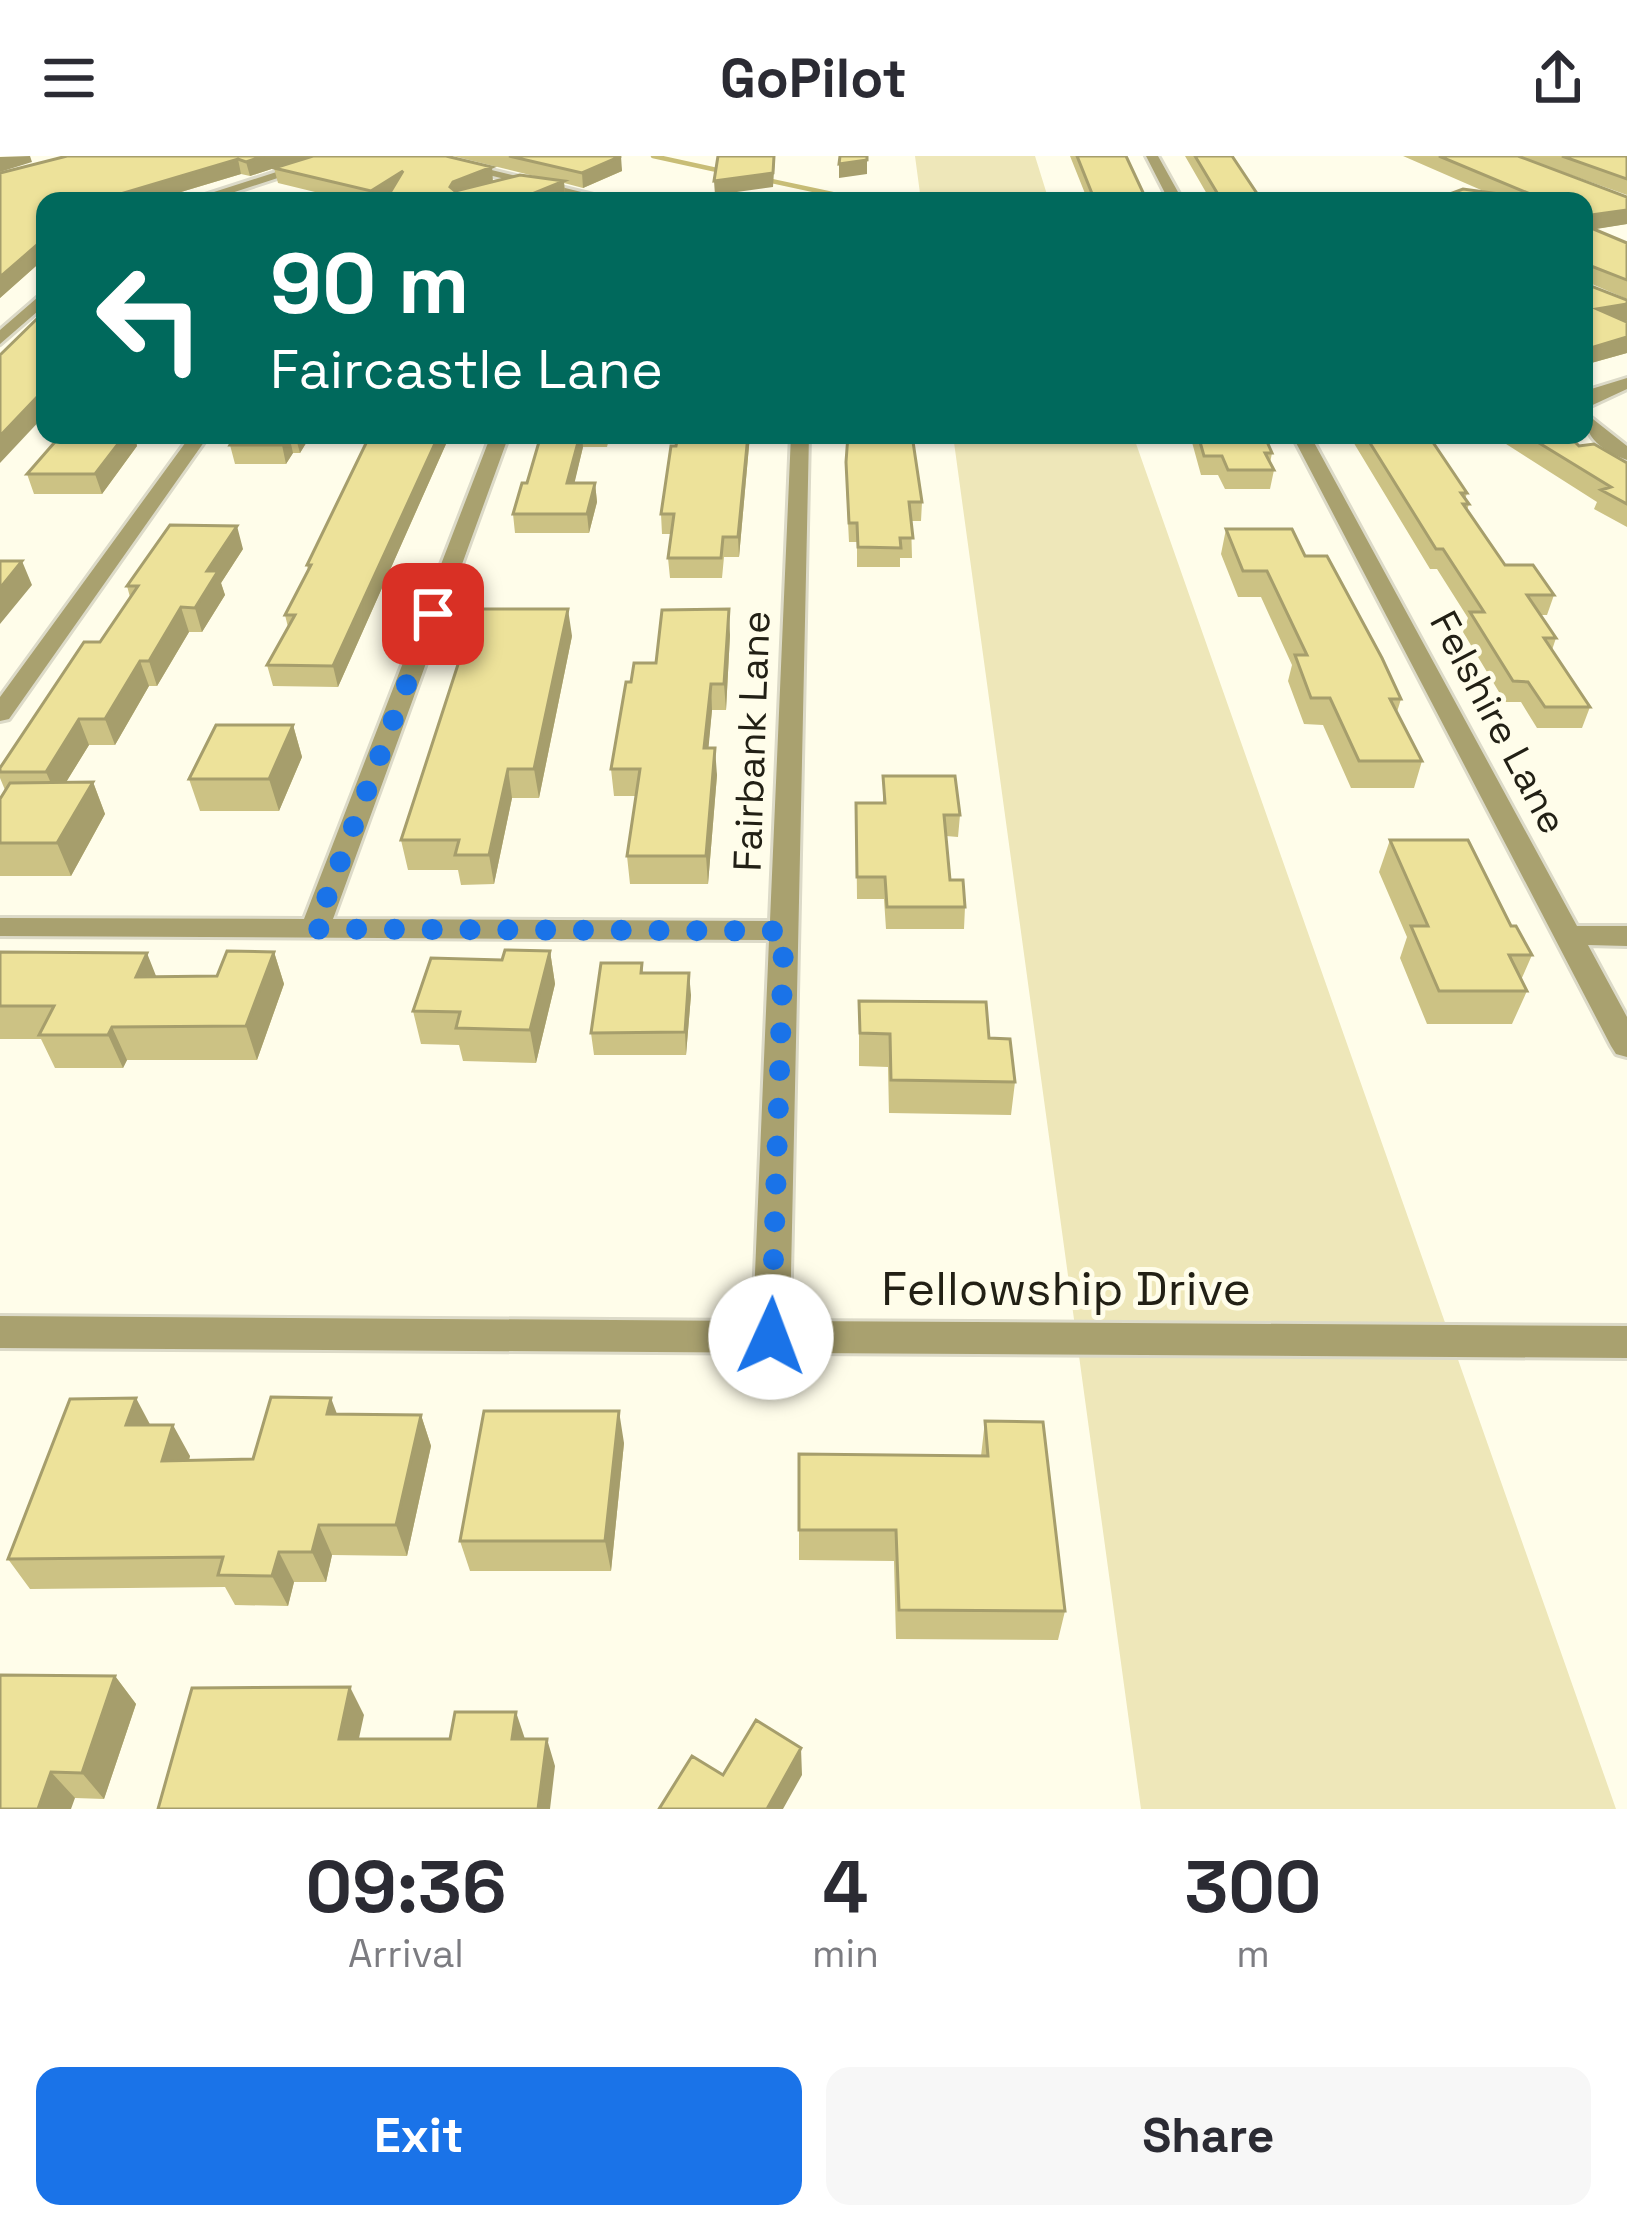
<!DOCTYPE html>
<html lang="en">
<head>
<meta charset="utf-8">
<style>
  body { margin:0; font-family:"Space Grotesk",sans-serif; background:#f7f7f7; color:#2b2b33; height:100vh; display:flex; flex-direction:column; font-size:45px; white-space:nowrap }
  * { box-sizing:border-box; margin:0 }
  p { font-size:39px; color:#7c7c81 }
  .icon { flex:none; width:66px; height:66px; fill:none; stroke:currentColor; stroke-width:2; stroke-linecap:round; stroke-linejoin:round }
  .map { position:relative; height:1653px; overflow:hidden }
  .side { display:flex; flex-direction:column; background:#fff; flex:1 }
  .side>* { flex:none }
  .guide { position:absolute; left:36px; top:36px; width:1557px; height:252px; border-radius:24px; box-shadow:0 3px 9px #0004; background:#00695c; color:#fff; overflow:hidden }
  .pin { position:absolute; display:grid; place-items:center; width:102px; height:102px; color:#fff; margin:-51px; border-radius:24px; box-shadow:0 6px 18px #0006 }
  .me { position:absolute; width:132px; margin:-66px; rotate:2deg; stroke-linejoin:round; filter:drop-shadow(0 0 9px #0008) }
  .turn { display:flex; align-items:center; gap:42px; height:252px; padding:0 36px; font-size:54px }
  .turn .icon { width:156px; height:156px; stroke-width:2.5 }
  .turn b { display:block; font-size:84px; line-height:102px }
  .eta { display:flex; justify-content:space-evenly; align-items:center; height:204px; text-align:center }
  .eta b { font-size:72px; font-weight:700; line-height:84px }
  .action { display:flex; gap:24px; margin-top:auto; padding:24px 36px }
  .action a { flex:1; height:138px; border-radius:24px; background:#1a73e8; color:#fff; font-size:48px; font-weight:700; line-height:138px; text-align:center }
  .action a+a { background:#f7f7f7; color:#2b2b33 }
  header { display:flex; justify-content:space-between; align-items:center; height:156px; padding:0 36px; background:#fff; font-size:54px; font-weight:700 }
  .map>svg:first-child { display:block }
</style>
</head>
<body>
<header><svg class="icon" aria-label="menu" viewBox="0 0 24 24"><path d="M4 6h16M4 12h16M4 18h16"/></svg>GoPilot<svg class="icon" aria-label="share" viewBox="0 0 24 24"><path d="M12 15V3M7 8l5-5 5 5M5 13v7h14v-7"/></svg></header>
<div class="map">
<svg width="1627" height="1653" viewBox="0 0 1627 1653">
  <rect width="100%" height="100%" fill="#fffdea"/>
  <path fill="#eee7b9" d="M915,0H1035L1049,45H921Z
    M953,279H1133L1616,1653H1141Z"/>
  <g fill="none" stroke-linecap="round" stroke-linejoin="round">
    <path stroke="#c8bd76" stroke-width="4.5" d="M653,0L726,16
      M762,23L865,45"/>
    <g stroke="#dcdac8" stroke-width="6">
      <path id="minor" d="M326,0H345L207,45H186Z
        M412,0H434L618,45H594Z
        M1146,0H1158L1183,45H1169Z
        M45,135V149L0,188V174Z
        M1627,222V233L1584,253L1588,234Z
        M1584,256L1627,290V304C1603,295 1584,282 1584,256Z
        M191,279H209L9,563L0,565V541Z
        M491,279H509L333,763L770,765L791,279H809L790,1165L1627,1170V1202L0,1192V1160L753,1165L769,784L0,780V762L304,763Z
        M1292,279H1310L1577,770H1627V790L1588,789L1627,861V901L1616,898L1611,890Z"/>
    </g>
    <use href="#minor" fill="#a9a16f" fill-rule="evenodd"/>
  </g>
  <path fill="#ccc284" d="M311,0L250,20L241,18L151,45H45V102L0,142V17Z
    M453,0H619L622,15L583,32L564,27L565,40L553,45H389L388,41L382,45H352L278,27L274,12L493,26L546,23Z
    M1070,0H1126L1147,45H1088Z
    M1185,0H1233L1262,45H1211Z
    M1403,0H1518L1627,41V68L1594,73L1627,87V143L1587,126L1588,129L1627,144V164H1623L1627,166V197L1584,209V45H1431L1463,33L1488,37Z
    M1518,0H1627V39Z
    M61,279H137L135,282L137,290L102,338H34L27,318Z
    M234,279H311L300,297H293L286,308H235L230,289L235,281Z
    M370,279H450L338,531L273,530L267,509L288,471L285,459L308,414L307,409Z
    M541,279H610L607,291H583L574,327H595L597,346L589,377H515L513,358L527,327Z
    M678,279H750L739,401H724L722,422H670L668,402L671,378H662L661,358Z
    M848,279L922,346L921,365H911L912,402H900V411H857V386H849L846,325Z
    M1190,279H1264L1272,297L1270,307L1274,314L1270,333H1225L1218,319H1201Z
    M1349,279H1428L1467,337L1465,344L1469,348L1467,354L1505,409L1554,439L1547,459H1540L1556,482L1552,494L1590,551L1582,572H1537L1521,546H1505L1463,476L1468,462L1437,413H1430Z
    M1492,279H1568L1579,290L1627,307V371L1594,353L1597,346Z
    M1226,373L1305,400L1401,543L1397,556L1422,605L1414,632H1351L1323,569L1304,568L1288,525L1292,509L1261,441H1238L1221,398Z
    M243,393L221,427L225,439L202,476H189L157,530H149L115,589H89L66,626H93L105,658L71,720H0V643L5,634L0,622V612L100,486L130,441L127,430Z
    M730,479L726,554H712L708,592L717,619L708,728H630L627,700L636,640H614L611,613L631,526L656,507Z
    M572,480L539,642H512L494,728L461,729L458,714H408L401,684Z
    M293,569L302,601L279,655H200L189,623Z
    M883,620L960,659L958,681L946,680L950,724L965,751L964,773H886L884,743H857L856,647H883Z
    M1390,684L1511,770L1532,799L1521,824L1527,835L1512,868H1427L1400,802L1407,781L1379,716Z
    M550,795L555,828L536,907L463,905L459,889L421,888L413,855L502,804Z
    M0,796L157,821L217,820L274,796L284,828L257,904H127L123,912H55L41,883H0Z
    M642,807L643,817L691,839L686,899H594L591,877Z
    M859,845L989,882L1015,926L1011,959L889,957L888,911L859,910Z
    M337,1258L421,1259L431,1290L407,1400L332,1399L326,1426H294L288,1450L235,1449L225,1431L30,1433L8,1403L151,1269L190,1300L189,1305L253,1303Z
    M985,1265L1065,1455L1058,1484L896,1483L894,1405L799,1404V1298L981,1300Z
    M624,1287L611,1415H470L460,1385Z
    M115,1520L136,1548L104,1643L75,1642L0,1653Z"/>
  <path fill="#a69e6c" d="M30,0L32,6L0,16V1Z
    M264,0H311L250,20L246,6Z
    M621,0L622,15L583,32L582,17Z
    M775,0L773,31L715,39L714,25Z
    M238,3L241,18L151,45H97Z
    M867,4V18L839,22V8Z
    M492,11L493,26L455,41L450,31L453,26Z
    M403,15L406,30L382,45H372L371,35Z
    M564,25L565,40L553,45H515Z
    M1627,54V68L1584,75V60Z
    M45,82V102L0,142V121Z
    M1627,148V164L1592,169L1597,153Z
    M1627,181V197L1584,209V194Z
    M38,240L45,259L0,307V280Z
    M125,279H137L135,282L137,290L102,338L95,318Z
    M289,279L293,297L286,308L282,289Z
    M295,279H311L300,297Z
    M439,279H450L338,531L333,510Z
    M580,279H582L583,291L570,346L567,327Z
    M748,279H750L739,401L738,381Z
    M595,327L597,346L589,377L587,358Z
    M237,370L243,393L221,427L225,439L202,476L195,452L207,415Z
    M22,405L32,429L0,468V432Z
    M181,451L189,476L157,530L149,505Z
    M568,453L572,480L539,642L534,613Z
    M729,453L730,479L726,554L724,528Z
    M140,505L149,530L115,589L105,563Z
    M711,528L712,554L706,619L704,592Z
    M79,563L89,589L57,641L46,616Z
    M293,569L302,601L279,655L269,623Z
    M715,592L717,619L708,728L706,700Z
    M508,613L512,642L494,728L489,699Z
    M93,626L105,658L71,720L57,687Z
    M550,795L555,828L536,907L530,874Z
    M274,796L284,828L257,904L246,870Z
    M147,797L160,830L136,821Z
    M689,817L691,839L686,899L685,876Z
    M112,871L127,904L123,912L108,879Z
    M136,1242L153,1274L126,1269Z
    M331,1242L343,1274L327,1258Z
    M619,1255L624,1287L611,1415L605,1385Z
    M421,1259L431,1290L407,1400L396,1369Z
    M173,1269L190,1300L179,1336L162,1305Z
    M319,1369L332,1399L326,1426L312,1396Z
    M279,1396L294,1426L288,1450L272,1420Z
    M115,1520L136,1548L104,1643L82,1617Z
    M350,1531L364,1559L353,1610L339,1583Z
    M516,1556L525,1583H512Z
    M547,1583L555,1610L550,1653H538Z
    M801,1592L802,1619L783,1653H767Z
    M51,1616L75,1642L71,1653H38Z"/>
  <path fill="#ede29a" stroke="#a69e6c" stroke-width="3" d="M67,0H264L246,6L238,3L97,45H45V82L0,121V17Z
    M313,0H446L492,11L453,26L450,31L455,35L520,19L564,25L515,45H410L388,40L403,15L371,35L274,12Z
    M509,0H621L582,17Z
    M718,0H774L773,17L714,25Z
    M840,0H867V4L839,8Z
    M1077,0H1126L1147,45H1095Z
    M1195,0H1232L1262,45H1222Z
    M1439,0H1518L1627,41V54L1584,60V45H1431L1463,33L1529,42L1530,38Z
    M1562,0H1627V23Z
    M1584,69L1627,87V124L1591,110L1585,114L1588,129L1627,144V148L1597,153L1627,166V181L1584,194Z
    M45,155V246L38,240L0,280V199Z
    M61,279H125L95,318H27Z
    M236,279H288L282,289H230Z
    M370,279H439L333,510L267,509L295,459H285L311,409H307Z
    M541,279H580L567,327H595L587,358H513L522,327H527Z
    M678,279H748L738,381H723L721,402H668L674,358H661L671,290H676Z
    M848,279H912L922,346H909L913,382H900L901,392L858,391L857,367H849L846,306Z
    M1198,279H1264L1272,297H1265L1274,314H1228L1222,300H1204Z
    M1365,279H1428L1467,337H1461L1469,348H1463L1505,409H1533L1554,439H1527L1556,482H1544L1590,551H1545L1528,526L1513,525L1470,456H1484L1443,393H1436Z
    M1526,279H1568L1579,290L1594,288L1627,307V348L1601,334L1611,331Z
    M170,369L237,370L207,415H218L195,452L181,451L149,505H140L105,563H79L46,616H0V612L84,486H100L138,430H127Z
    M1226,373H1292L1305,400H1327L1382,502L1401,543H1390L1422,605H1359L1330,542H1311L1295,499H1307L1267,415H1243Z
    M0,405H22L0,432Z
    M476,453H568L534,613H508L489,699H455L459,684H401Z
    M729,453L724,528H711L704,592H715L706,700H627L640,613H611L626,526H631L634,507H656L662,454Z
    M216,569H293L269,623H189Z
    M883,620H955L960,659H944L950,724H963L965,751H887L885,721H857L856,647H885Z
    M93,626L57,687H0V643L10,627Z
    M1390,684H1468L1511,770H1516L1532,799H1509L1527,835H1439L1411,770H1428Z
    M505,794L550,795L530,874L456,872L460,856L413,855L431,802L502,804Z
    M227,795L274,796L246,870L112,871L108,879H39L54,850H0V796L147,797L136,821L217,820Z
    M601,807H642L641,817H689L685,876L591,877Z
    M859,845L986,846L989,882L1010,883L1015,926L891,924L890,878L860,877Z
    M271,1241L331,1242L327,1258L421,1259L396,1369H319L312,1396H279L272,1420L218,1419L223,1401L8,1403L70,1243L136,1242L126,1269H173L162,1305L253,1303Z
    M484,1255H619L605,1385H460Z
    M985,1265L1043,1266L1065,1455L899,1454L896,1374H799V1298L988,1300Z
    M0,1519L115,1520L82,1617L51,1616L38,1653H0Z
    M350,1531L339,1583H450L455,1556H516L512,1583H547L538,1653H158L192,1532Z
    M756,1564L801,1592L767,1653H659L692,1600L723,1619Z"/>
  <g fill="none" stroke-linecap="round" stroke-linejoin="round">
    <path stroke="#1a73e8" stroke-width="21" stroke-dasharray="0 37.8" d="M433,458L315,773L784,775L771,1181"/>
  </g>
  <g text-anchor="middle" stroke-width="10" stroke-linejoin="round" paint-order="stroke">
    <g font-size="39" fill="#222015" stroke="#fffdea">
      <text transform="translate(1499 566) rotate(62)" y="14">Felshire Lane</text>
      <text transform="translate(751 585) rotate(-88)" y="14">Fairbank Lane</text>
    </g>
    <g font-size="48" fill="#222015" stroke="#fffdea">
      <text x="1066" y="1149">Fellowship Drive</text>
    </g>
  </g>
</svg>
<div class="pin" style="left:433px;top:458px;background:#d93025"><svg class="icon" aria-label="arrive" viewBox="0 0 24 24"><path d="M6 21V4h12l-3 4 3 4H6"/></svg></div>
<svg class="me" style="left:771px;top:1181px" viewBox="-20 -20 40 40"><circle r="19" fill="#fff"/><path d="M0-13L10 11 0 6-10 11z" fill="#1a73e8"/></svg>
<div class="guide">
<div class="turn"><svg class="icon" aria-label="left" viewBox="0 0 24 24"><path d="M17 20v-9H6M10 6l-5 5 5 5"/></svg><div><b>90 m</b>Faircastle Lane</div></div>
</div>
</div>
<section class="side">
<div class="eta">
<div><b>09:36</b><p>Arrival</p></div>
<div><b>4</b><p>min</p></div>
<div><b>300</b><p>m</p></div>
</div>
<div class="action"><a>Exit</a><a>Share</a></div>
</section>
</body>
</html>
